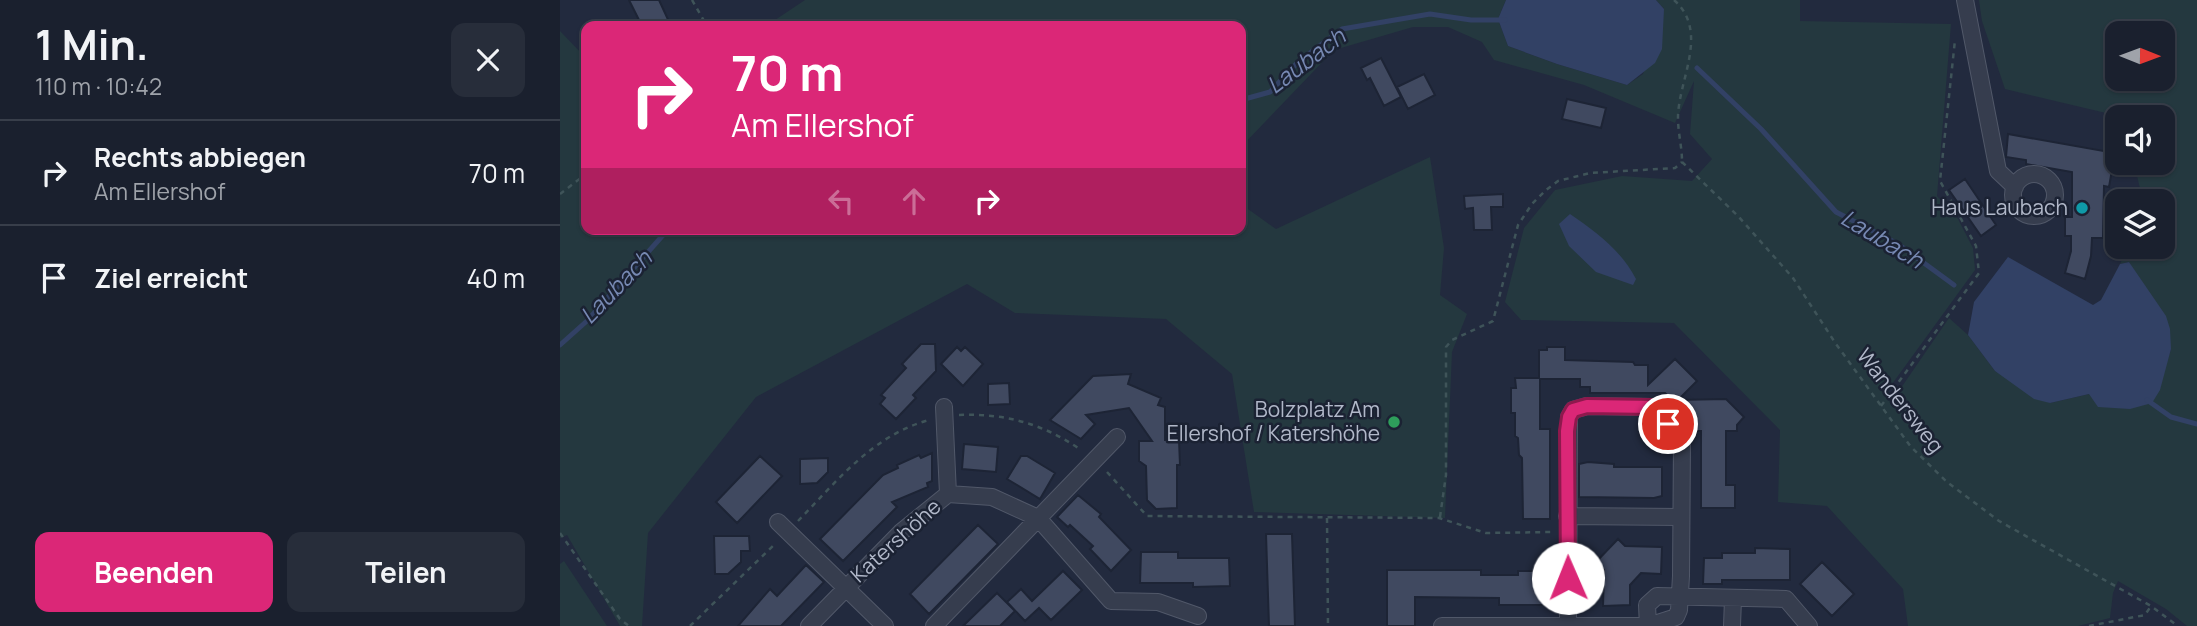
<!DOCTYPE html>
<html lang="de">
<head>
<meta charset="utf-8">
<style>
  body { margin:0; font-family:Manrope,sans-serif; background:#272d3a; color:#f1f3f6; height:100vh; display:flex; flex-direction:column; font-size:26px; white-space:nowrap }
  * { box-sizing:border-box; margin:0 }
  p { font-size:23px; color:#9fa3aa }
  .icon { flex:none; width:38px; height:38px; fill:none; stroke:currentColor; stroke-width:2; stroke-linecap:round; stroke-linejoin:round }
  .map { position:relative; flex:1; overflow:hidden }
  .side { display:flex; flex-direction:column; background:#1a202e; width:560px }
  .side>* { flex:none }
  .banner { position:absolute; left:21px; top:21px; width:665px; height:214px; border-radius:14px; box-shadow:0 2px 5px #0004,0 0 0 2px #383e4a; background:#db2777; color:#fff; overflow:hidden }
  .needle { width:46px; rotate:91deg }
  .tools { position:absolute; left:1545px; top:21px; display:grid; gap:14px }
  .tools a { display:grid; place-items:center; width:70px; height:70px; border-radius:14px; background:#1a202e; box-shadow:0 2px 5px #0004,0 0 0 2px #383e4a; font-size:35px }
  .pin { position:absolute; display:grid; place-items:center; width:60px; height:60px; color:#fff; margin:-30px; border:4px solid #fff; border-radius:50%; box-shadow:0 2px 7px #0007 }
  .me { position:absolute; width:77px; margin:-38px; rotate:359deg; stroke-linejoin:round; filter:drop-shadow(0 0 5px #0008) }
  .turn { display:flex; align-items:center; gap:24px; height:147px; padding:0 35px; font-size:32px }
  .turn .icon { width:91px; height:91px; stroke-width:2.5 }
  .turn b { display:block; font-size:49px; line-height:60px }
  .lanes { display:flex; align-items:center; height:66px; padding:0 35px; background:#0003; justify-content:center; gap:35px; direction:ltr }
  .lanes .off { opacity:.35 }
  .round { display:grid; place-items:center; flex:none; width:74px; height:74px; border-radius:14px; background:#272d3a }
  .head { display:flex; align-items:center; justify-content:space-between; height:119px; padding:0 35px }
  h1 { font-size:42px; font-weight:700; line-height:52px }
  .primary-button { display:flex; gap:14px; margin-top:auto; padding:14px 35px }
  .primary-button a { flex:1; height:80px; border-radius:14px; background:#db2777; color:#fff; font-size:28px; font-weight:700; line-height:80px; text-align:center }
  .primary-button a+a { background:#272d3a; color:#f1f3f6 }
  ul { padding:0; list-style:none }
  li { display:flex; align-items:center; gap:21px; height:105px; padding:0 35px; border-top:2px solid #383e4a }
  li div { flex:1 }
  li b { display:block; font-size:26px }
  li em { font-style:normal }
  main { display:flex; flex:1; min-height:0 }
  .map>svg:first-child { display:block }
</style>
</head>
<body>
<main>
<section class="side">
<div class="head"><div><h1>1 Min.</h1><p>110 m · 10:42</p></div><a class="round"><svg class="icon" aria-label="close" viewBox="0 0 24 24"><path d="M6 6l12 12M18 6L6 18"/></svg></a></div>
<ul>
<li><svg class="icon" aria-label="right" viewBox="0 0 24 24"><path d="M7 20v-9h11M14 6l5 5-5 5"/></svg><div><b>Rechts abbiegen</b><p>Am Ellershof</p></div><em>70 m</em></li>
<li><svg class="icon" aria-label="arrive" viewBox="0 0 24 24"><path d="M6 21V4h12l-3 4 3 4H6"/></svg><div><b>Ziel erreicht</b></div><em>40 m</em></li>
</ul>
<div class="primary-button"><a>Beenden</a><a>Teilen</a></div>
</section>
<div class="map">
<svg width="1637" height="626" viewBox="0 0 1637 626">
  <rect width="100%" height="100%" fill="#222a3e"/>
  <path fill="#24383f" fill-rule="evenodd" d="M245,0H946L938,19L948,46L997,64L1067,85L1083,74L1104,9L1096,0H1240V21L1391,24L1377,196L1398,219L1413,248L1415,270L1327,391L1332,401L1389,318L1408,335L1435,371L1490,403L1529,394L1606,365L1611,349L1569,262L1560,264L1568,247H1603V201H1583L1574,163H1603V117H1563L1445,89L1422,21L1419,0H1637V626H1627L1606,609L1558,581L1553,593L1550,618L1518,626H1348L1343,589L1267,506L1218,502L1220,430L1114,323L961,320L945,302L964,228L995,190L1062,176L1132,181L1152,159L1130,134L1134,81L1115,123L1024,85L934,60L922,42L888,27H853L774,50L681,147V26H206ZM1558,33H1603V79H1558Z
    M0,31L26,58V229H681V204L716,229L870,157L884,248L880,295L907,314L892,352L885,518L694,512L672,374L606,319L455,313L407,284L196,397L88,533L82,626H60L7,535L0,538Z
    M4,561L47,626H0V564Z"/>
  <path fill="#324165" d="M946,0H1096L1104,9L1102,49L1095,63L1067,85L997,64L948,46L938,19Z
    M1010,214C1036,232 1061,250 1076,279L1073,285L1036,272L1009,246L999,224Z
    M1448,257L1533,305L1541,300L1560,264L1569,262L1606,316L1610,329L1611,349L1600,390L1592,403L1570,409L1538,407L1529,394L1490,403L1474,399L1435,371L1408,335L1414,302Z"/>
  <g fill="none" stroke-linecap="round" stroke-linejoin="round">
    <path stroke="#324165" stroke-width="5" d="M1137,68L1201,129L1276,212L1338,244L1394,285
      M681,100L710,92L738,62L782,29L870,14L911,20H945
      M0,345L28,320L104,234L111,229
      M1587,400L1611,417L1637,424"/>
  </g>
  <path fill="#404960" stroke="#1d2435" stroke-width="2" d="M69,0H99L111,26H82Z
    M821,58L841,97L824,106L810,78L807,80L801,68Z
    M864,74L875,95L848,109L837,87Z
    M1007,99L1046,108L1041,128L1002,119Z
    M1448,134L1555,153L1549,187L1544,186L1543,238H1532L1531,256L1525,279L1505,273L1511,251V236H1505V217H1512V172L1466,164V160L1446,157Z
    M1405,179L1436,225L1421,236L1389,190Z
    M943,194V207H931L932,230H914L913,208L905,209L904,196Z
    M361,344H375L376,371L353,395L356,398L336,419L320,404L325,398L321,395L346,368L342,364Z
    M397,347L401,351L405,347L423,364L403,386L381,364Z
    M987,347H1005V360L1073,362L1075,365H1088V385L1115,359L1137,381L1118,400L1166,399L1184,417L1177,425V431H1166V485H1175V508H1141V431H1128V415L1105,393H1030V387H1020V379H980V429H990V519H963L962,458L959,455L958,438L955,436V413H951V388H956L955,378H979V350H987Z
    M571,374L568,384L601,398L598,405L605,407V440H619L620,465H617V508L596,509L587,500L586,466L579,461V441H592L569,408L526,415L535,424L521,439L490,420L533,376Z
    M449,383L450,404L428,405V384Z
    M404,444L438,447L436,472L402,469Z
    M372,453V481L367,483L368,487L332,502L337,507L283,561L260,539L323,475L338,468L337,465L359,455L361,458Z
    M200,456L222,476L177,523L156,502Z
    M461,456H467L495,473L480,499L447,479Z
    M268,458V472L257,483L240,484V459Z
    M1028,462L1054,464V467H1102V496L1094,498L1019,497V464Z
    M518,495L541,514L539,517L571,550L551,571L530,549L533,546L510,525L508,527L497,517Z
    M418,525L438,544L369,614L350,594Z
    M706,534H732L735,626H709Z
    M154,536H189L190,551H181V562L168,574H155Z
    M1058,539L1065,546L1102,547L1101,574L1081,573L1070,585V605L1043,606L1044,570L1035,563Z
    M1195,548L1230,549V580H1162V584H1143L1144,558H1162V553H1195Z
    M581,552H618V558H669L670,586L633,587V583H580Z
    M1262,562L1294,594L1272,616L1240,584Z
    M246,565L264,582L221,626H178L210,589L217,596Z
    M827,570H921V575H958V571H976V575L995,574V605H939V598L855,597V626H827Z
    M503,571L522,590L491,620L479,608L465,621L447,602L461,589L472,601Z
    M437,593L455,611L440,626H403Z"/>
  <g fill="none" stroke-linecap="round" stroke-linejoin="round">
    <g stroke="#515869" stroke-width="18">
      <path id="minor" d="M1405,0L1438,171L1455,187
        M1453 195a21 21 0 1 1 42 0a21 21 0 1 1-42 0Z
        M384,407L388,494
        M1007,516L1121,517
        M218,522L325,626
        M249,626L341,532L388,494L432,497L478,518L551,601L598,602L638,616
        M374,626L557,437
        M882,626H1088L1116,617L1119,610L1121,576L1122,440L1093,407L1027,406L1013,410L1009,417L1008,624
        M1088,626L1087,605L1097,596L1226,599L1249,626
        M1172,626L1173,599"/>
    </g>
    <path stroke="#3f5459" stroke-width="2.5" stroke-dasharray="5 5" stroke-linecap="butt" d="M132,0L147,26
      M1114,0C1150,32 1118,80 1118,118C1118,133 1122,147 1122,161
      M1122,162L1178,216L1233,278L1276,344L1351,447L1387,482L1439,521L1591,606L1618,626
      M0,194L26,174
      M1321,406L1419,273L1416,246L1380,181L1395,40
      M399,415C445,413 484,424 521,450
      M547,472L587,516L879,518L926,533L991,532
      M880,517L886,475V347L892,340L933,321L958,225L972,204L986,190L998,181L1030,173L1115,168L1122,162
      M767,518L768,626
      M238,521C277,481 313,435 369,420
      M0,533L60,619L69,626
      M130,626L216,543
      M1529,626L1585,615L1591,606"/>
    <use href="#minor" stroke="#363d4e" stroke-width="16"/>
  </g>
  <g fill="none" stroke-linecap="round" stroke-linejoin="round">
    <g stroke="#8e194d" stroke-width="18">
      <path id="route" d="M1008,578L1007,431L1009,417L1013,410L1027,406L1093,407L1108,424"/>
    </g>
    <use href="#route" stroke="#db2777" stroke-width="12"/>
  </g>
  <circle fill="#0f9aa8" stroke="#1b2233" stroke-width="2.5" cx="1522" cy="208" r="7"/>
  <circle fill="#2e9e5b" stroke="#1b2233" stroke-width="2.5" cx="834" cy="422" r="7"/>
  <g text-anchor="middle" stroke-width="5" stroke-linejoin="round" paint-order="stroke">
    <g font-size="21" fill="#b1b8c9" stroke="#1b2233" text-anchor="end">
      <text x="1508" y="215">Haus Laubach</text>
      <text x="820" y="417">Bolzplatz Am<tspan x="820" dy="24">Ellershof / Katershöhe</tspan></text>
    </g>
    <g font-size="21" fill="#b1b8c9" stroke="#1b2233">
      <text transform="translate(1340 401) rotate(52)" y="7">Wandersweg</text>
      <text transform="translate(336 541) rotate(-42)" y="7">Katershöhe</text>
    </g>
    <g font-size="23" font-style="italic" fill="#7789b3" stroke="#1b2233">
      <text transform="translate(746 61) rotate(-37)" y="8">Laubach</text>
      <text transform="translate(1322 239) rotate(31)" y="8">Laubach</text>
      <text transform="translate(56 287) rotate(-46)" y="8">Laubach</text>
    </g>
  </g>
</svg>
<div class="tools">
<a><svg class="needle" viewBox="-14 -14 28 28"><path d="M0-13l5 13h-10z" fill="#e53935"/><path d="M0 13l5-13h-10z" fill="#9fa3aa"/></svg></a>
<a><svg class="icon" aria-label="sound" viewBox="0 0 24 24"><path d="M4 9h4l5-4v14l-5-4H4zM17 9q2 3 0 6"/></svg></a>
<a><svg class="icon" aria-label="layers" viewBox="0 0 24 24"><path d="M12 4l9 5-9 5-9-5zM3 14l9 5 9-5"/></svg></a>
</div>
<div class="pin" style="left:1108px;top:424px;background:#d93025"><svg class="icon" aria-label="arrive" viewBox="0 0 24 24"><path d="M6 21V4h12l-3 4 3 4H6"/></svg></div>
<svg class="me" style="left:1008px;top:578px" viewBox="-20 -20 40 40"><circle r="19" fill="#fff"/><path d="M0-13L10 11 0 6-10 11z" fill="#db2777"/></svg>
<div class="banner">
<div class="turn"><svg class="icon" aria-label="right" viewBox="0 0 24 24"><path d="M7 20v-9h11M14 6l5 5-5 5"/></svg><div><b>70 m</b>Am Ellershof</div></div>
<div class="lanes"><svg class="icon off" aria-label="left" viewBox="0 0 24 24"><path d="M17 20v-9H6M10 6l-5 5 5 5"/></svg><svg class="icon off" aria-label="ahead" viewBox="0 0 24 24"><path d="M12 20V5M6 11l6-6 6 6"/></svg><svg class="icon" aria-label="right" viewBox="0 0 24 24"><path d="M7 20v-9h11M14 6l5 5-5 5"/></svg></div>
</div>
</div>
</main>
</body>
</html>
